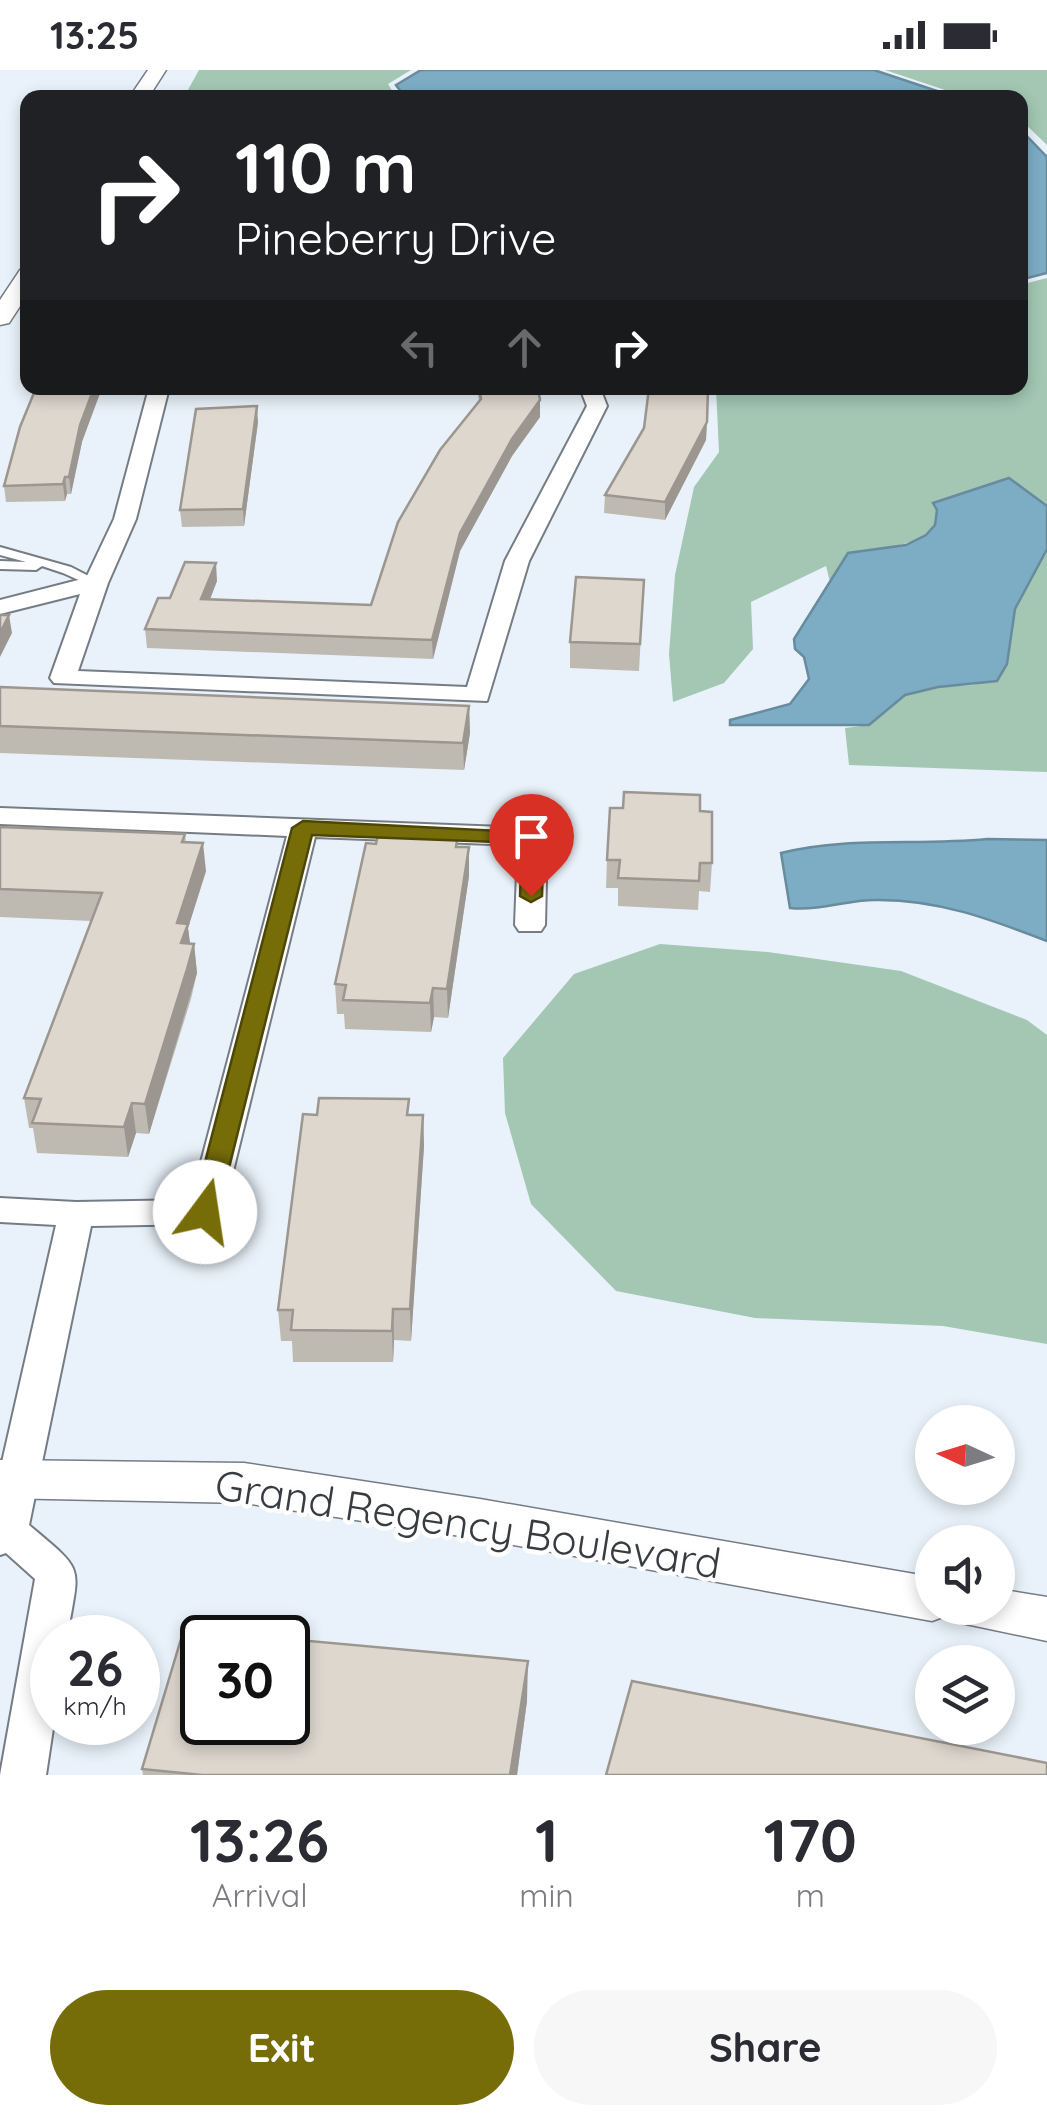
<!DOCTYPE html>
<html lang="en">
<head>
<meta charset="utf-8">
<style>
  body { margin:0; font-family:Quicksand,sans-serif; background:#f7f7f7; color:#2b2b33; height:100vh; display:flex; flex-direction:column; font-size:38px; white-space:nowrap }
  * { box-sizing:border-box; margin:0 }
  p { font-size:32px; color:#7c7c81 }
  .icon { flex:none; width:55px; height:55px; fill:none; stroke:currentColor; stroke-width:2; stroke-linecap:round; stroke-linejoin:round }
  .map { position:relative; height:1705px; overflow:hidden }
  .side { display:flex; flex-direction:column; background:#fff; flex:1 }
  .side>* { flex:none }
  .banner { position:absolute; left:20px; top:20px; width:1008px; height:305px; border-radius:20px; box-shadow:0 5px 15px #0003; background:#202124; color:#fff; overflow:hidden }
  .needle { width:65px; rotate:274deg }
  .fabs { position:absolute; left:915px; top:1335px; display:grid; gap:20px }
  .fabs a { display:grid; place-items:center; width:100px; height:100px; border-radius:50%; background:#fff; box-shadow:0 5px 15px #0003; font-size:50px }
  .speed { position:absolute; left:30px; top:1545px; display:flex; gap:20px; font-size:50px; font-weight:700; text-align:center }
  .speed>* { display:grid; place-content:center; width:130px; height:130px; border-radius:50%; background:#fff; box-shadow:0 5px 15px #0003; line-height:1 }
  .speed small { font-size:25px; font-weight:400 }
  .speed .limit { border:5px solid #111; border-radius:15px; background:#fff; color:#111 }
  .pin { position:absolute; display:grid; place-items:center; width:85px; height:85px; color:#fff; margin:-102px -42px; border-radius:50% 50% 50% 0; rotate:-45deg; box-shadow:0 0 10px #0007 }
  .pin .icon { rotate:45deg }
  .me { position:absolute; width:110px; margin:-55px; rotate:14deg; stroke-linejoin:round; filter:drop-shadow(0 0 8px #0008) }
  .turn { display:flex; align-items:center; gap:35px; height:210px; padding:0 50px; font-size:45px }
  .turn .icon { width:130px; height:130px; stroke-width:2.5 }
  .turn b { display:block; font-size:70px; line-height:85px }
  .lanes { display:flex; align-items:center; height:95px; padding:0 50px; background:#0003; justify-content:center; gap:50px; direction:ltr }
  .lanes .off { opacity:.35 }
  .eta { display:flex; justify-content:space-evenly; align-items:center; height:170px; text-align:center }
  .eta b { font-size:60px; font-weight:800; line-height:70px }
  .primary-button { display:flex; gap:20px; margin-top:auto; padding:20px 50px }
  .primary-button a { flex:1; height:115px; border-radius:60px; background:#776d08; color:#fff; font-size:40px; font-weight:800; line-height:115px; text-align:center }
  .primary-button a+a { background:#f7f7f7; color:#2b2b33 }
  .status { display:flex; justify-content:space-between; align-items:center; height:70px; padding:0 50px; background:#fff; direction:ltr }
  .status svg { height:28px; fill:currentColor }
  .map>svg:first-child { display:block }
</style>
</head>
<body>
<div class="status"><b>13:25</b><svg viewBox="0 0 49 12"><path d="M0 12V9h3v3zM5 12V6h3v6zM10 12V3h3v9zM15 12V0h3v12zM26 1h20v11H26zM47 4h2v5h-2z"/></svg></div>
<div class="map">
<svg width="1047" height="1705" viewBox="0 0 1047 1705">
  <rect width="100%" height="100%" fill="#e9f2fa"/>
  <path fill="#a3c7b3" d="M199,0H411L388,14L396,27H184Z
    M885,0H1047V75L1020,49V28L966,27Z
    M1047,208V436L1009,408L934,434C954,477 872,478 848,483L830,512L826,496L751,532L753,579L724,613L673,632L669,584L675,505L694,417L719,382L716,318H1020V215Z
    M1047,479V702L849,695L845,658L869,655L905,625L938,617L974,615L1007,593L1015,539Z
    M660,874L768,882L901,901L1027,950L1047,965V1274L943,1256L755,1248L616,1221L531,1134L505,1043L503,988L574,904Z"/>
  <path fill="#7cadc5" stroke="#688b9d" stroke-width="2.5" d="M421,0H874L955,27H405L396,15Z
    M1020,59L1047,87V203L1020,210Z
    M1009,408L1047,436V479L1015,539L1007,594L997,611L938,617L905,625L869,655H730V650L790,634L809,609L804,587L795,579L794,569L848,483L906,475L926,465L935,455L937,440L933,433Z
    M987,769L1047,770V871C990,849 937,829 875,830C846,830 820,841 790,838L781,783C848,766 918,776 987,769Z"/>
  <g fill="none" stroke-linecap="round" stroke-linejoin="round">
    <g stroke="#757c84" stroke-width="4">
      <path id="service" d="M0,477L71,497L102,513L96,517L92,516L63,503L42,496L36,500L0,499V491L26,492L0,485Z"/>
    </g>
    <g stroke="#757c84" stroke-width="4">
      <path id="minor" d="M149,318H169L136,449L108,513L78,601L467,617L505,491L587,336L580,318H600L607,336L529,491L487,631L54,613L50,608L80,524L0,544V530L86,508L114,449Z
        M0,738L533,758L543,761L547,767L545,855L541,861H519L515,855L518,775L315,767L223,1142L217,1151L205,1154L91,1156L29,1455C87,1504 79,1493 67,1568H52L54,1652L46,1705H0L35,1509L6,1483L0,1485V1401L56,1155L0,1152V1128L76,1132L191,1130L287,766L0,754Z"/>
    </g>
    <g stroke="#757c84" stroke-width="3">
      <path id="tertiary" d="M148,0H166L148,28H129Z
        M28,198V224L9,253L0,255V230L20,200Z
        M0,1390L244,1393L480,1429L932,1507V1538H998V1519L1047,1527V1571L961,1553L954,1538L951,1544L932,1551L480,1469L244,1433L0,1428Z"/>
    </g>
    <use href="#service" fill="#fff" fill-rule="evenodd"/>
    <use href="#minor" fill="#fff" fill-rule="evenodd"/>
    <use href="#tertiary" fill="#fff" fill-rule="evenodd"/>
  </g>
  <path fill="#beb9b1" d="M477,318H538L540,330V347L512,386L460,481L433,589L147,578L145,559L170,528L217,511L210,530L371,535L479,331Z
    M648,318H708L706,370L665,450L604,443L605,425L644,358Z
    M258,352L244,456L182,457L180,440Z
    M82,372L71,424H67L65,431L6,432L4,416Z
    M644,510L639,601L570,598V572Z
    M0,617L469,636L470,663L464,700L0,683Z
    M700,741L712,793L710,822L699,821L698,840L618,836V818H606L607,790Z
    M0,757L185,764L186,772L206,801L188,858L190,873L194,874L197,903L191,929L149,1064L136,1063L128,1087L37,1083L33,1058H29L24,1028L91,851L0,847Z
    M458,777H469V806L448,948L434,947L431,962L345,959L344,944H337L335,914Z
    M409,1045H423L424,1076L411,1271L394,1270L393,1292H293L292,1271H281L278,1240Z
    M527,1631L517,1705H143L142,1699Z"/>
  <path fill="#9b9690" d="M94,318H102L82,372L71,424L69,407L80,355Z
    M540,330V347L512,386L460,481L433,589L432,570L460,463L512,369Z
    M257,336L258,352L244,456L243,439Z
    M707,352L706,370L665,450V432Z
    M65,407L67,424L65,431L63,414Z
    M216,493L217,511L202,548L201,529Z
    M9,545L12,563L0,587V563Z
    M469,636L470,663L464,700L463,673Z
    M203,773L206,801L188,858L191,882L184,902L177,853Z
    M469,777V806L448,948L447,919Z
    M194,874L197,903L149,1064L145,1034Z
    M433,918L434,947L431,962L430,933Z
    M132,1033L136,1063L128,1087L124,1057Z
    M423,1045L424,1076L411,1271L410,1239Z
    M393,1239L394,1270L393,1292L392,1261Z
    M528,1591L527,1631L517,1705H510Z"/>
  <path fill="#ddd7ce" stroke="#9b9690" stroke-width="2.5" d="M36,318H94L80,355L69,407H65L63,414L4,416L20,357Z
    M479,318H538L540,330L512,369L460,463L432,570L145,559L158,528H170L185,492L216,493L201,529L371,535L398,452L440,380L481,329Z
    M649,318H708L707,352L665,432L605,425L644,358Z
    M257,336L243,439L180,440L196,339Z
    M576,507L644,510L640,574L570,572Z
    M0,545H9L0,563Z
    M0,617L469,636L463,673L0,656Z
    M624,722L700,725V741L712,742V793H700L699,811L618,808L620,790H607L610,738H623Z
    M0,757L185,764L182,772L203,773L177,853L188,854L181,873L194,874L187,899L145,1034L132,1033L124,1057L32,1053L41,1029L24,1028L102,823L0,819Z
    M379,761L458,764L456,777H469L447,919L433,918L430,933L343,930L346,915L335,914L366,773L376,774Z
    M319,1028L409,1029L407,1045H423L410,1239H393L392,1261L291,1260L293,1240H278L303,1044L317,1045Z
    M184,1559L273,1568H202V1652H288V1569L528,1591L510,1705H202L142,1699Z
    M632,1611L1047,1693V1705H606Z"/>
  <path fill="#776d08" stroke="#4d4705" stroke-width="2.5" d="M303,751L541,763L544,767L542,826L531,832L520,826L522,773L312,765L218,1142L214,1148H196L192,1142L292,758Z"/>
  <g text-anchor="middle" stroke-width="9" stroke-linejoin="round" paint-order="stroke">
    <g font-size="42" fill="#383b3f" stroke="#fefefe">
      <text transform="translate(468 1454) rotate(9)" y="15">Grand Regency Boulevard</text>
    </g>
  </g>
</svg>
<div class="fabs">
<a><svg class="needle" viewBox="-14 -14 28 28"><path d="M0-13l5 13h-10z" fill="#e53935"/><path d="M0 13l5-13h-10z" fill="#7c7c81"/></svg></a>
<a><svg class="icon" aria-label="sound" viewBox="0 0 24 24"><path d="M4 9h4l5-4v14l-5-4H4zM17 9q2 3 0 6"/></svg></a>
<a><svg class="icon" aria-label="layers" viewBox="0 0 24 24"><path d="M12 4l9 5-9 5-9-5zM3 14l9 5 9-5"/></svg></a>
</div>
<div class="speed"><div>26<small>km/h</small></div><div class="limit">30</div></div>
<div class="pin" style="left:531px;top:826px;background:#d93025"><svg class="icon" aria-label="arrive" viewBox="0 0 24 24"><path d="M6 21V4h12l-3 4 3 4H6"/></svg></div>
<svg class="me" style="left:205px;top:1142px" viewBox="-20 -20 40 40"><circle r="19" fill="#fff"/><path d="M0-13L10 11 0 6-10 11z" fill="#776d08"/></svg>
<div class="banner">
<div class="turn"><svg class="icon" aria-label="right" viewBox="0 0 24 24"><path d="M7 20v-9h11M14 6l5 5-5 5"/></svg><div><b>110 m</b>Pineberry Drive</div></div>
<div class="lanes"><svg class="icon off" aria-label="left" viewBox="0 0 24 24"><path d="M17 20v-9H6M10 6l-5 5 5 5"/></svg><svg class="icon off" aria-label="ahead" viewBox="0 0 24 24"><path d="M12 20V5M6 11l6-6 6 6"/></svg><svg class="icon" aria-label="right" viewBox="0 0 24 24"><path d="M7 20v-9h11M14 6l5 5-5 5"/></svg></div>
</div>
</div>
<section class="side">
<div class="eta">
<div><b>13:26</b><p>Arrival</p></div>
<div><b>1</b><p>min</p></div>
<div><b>170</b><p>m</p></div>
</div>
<div class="primary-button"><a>Exit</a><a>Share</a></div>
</section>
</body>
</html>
